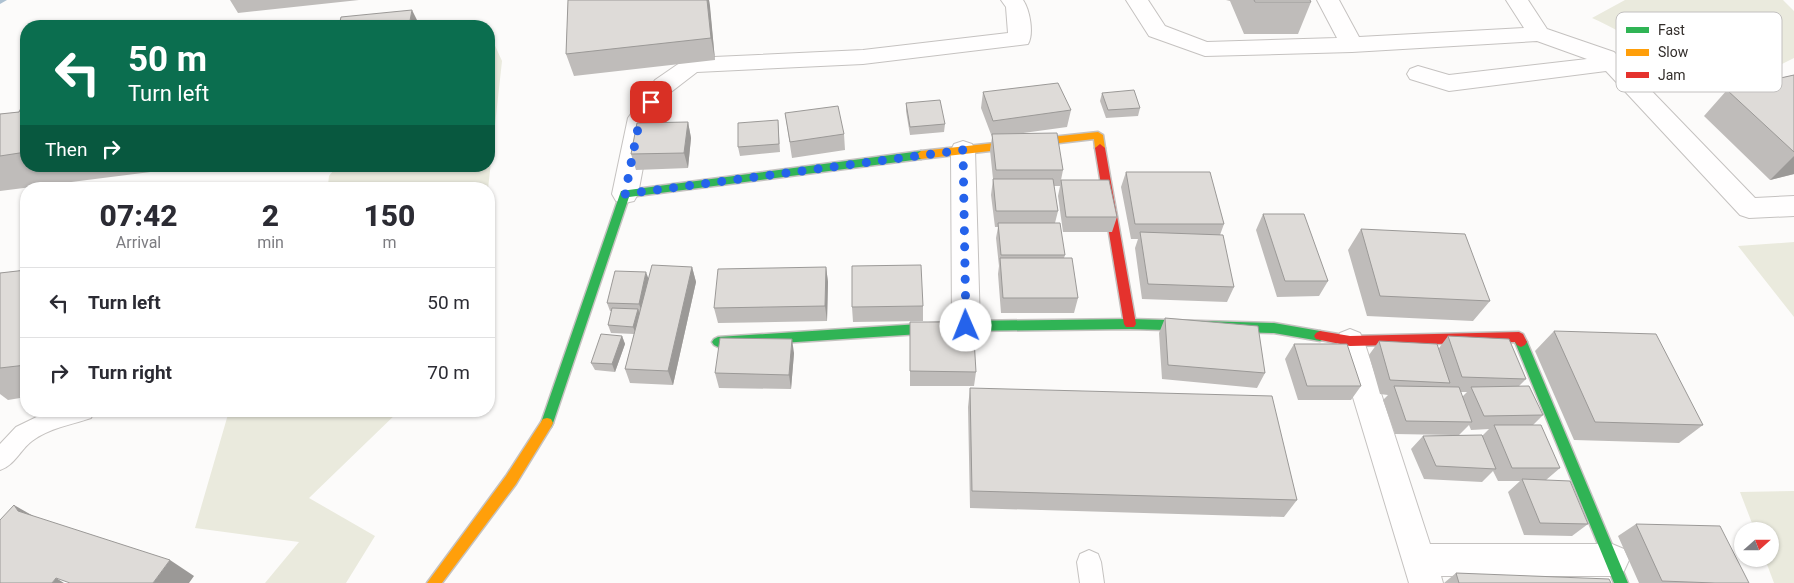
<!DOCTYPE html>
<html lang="en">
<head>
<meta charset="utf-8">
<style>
  body { margin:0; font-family:Roboto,sans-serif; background:#f2f2f3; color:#2b2b33; height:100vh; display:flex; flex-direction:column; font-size:19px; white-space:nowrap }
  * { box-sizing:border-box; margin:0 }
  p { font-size:16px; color:#7c7c81 }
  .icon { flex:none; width:28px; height:28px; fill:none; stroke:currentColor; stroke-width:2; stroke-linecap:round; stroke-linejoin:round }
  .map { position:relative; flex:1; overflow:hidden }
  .details { position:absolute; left:20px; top:182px; width:475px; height:235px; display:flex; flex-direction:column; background:#fff; border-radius:20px; box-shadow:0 1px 4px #0004 }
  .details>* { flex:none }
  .guide { position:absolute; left:20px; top:20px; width:475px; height:152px; border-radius:20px; box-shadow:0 1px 4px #0004; background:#0b6e4f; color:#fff; overflow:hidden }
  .needle { width:32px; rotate:69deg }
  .buttons { position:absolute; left:1734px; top:522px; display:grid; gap:10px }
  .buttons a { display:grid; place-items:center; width:45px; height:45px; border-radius:50%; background:#fff; box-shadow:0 1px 4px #0004; font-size:25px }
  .pin { position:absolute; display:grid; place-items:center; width:42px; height:42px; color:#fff; margin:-21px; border-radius:10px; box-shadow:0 2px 8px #0006 }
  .me { position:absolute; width:55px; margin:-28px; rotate:359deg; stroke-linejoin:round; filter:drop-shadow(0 0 4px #0008) }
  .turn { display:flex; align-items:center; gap:18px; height:105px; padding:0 25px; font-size:22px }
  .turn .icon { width:65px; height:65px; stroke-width:2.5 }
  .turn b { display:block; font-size:35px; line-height:42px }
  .then { display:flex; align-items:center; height:48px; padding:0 25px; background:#0003; gap:10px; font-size:19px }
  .eta { display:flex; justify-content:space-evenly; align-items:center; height:85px; text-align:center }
  .eta b { font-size:30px; font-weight:800; line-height:35px }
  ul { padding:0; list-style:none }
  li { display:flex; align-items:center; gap:15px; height:70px; padding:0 25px; border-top:1px solid #e1e1e2 }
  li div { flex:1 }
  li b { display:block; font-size:19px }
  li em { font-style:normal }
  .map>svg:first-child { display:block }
</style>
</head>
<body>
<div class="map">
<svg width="1794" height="583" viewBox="0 0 1794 583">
  <rect width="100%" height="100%" fill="#fcfbfa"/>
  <path fill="#eaeadd" d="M1625,0H1783L1794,11V58L1778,66L1745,69L1672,82C1654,50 1625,33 1592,18Z
    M492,39L502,61L488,189H325L328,185L329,176L337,166H489V48Z
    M1794,242V317L1738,246Z
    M229,411H399L309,498L375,536L346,583H265L299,542L195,528Z
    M1794,491V583H1774L1765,559H1770V531H1755L1740,492Z"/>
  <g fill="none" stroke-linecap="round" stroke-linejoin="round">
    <path fill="#adc1d1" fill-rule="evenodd" d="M0,0H7L0,4Z"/>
    <g stroke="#c5c2c0" stroke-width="2">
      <path id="lane" d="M49,411H94L91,418C71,425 49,428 32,441C20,450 15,465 0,470V444L16,427Z
        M1089,550L1098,554L1101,562L1104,583H1080L1077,562L1080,554Z"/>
    </g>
    <g stroke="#c5c2c0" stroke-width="2">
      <path id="street" d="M1001,0H1023C1030,10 1034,34 1028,44L863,64L697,72L671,92L652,119L638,194L634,201L625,203L616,201L612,194L628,118L655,80L684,60L692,58L863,50L1008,33L1006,7Z
        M1126,0H1148L1165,26L1207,42L1337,38L1317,0H1339L1359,37L1524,28L1506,0H1528L1547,29L1614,52L1755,198L1794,196V216L1749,218L1740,215L1606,71L1449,91L1410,79L1407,74L1410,69L1418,66L1449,75L1587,59L1537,41L1352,52L1205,56L1149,36Z
        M963,141L972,144L975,150L980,326L976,334L966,338L956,334L952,326L951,150L954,144Z
        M1350,329L1360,333L1364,341L1430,544H1612L1624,549L1629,560L1624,571L1612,576H1441L1443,583H1409L1336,341L1340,333Z"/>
    </g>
    <g stroke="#c5c2c0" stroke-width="3">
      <path id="fast" d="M921,151L926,155L921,159L629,197L553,423L551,427L547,428L543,427L541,423L621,191Z
        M1130,319L1274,323L1320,331L1324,333L1326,336L1324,339L1320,341L1274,333L1130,329L966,331L718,347L714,345L712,342L714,339L718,337L966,321Z
        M1521,337L1525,339L1527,342L1628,583H1614L1515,342L1517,339Z"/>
    </g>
    <g stroke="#c5c2c0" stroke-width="3">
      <path id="slow" d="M1098,132L1103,135L1105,148L1100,152L1095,148L1094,139L921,159L916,155L921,151Z
        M547,418L551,419L553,423L551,427L516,484L442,583H427L506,476L543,419Z"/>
    </g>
    <g stroke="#c5c2c0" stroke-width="3">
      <path id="jam" d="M1100,144L1105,148L1136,324L1134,327H1126L1124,324L1095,148Z
        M1320,331L1350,336L1519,332L1523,334L1527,342L1525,345L1521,347L1517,345L1515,342L1350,346L1316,339L1314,336L1316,333Z"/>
    </g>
    <use href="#lane" fill="#fffefe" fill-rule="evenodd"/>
    <use href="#street" fill="#fffefe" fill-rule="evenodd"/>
    <use href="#fast" fill="#30b455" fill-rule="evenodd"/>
    <use href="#slow" fill="#ff9f0a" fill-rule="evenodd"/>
    <use href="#jam" fill="#e5322d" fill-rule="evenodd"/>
  </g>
  <path fill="#bfbcba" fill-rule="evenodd" d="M230,0H359L238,13Z
    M568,0H709L715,60L574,76L566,54Z
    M1226,0H1310L1311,2L1298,34H1244L1230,1Z
    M1794,75V174L1770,180L1704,116L1727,90Z
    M983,92L1071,110L1067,127L1016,134L1063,170L1061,180L1117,217L1112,232H1063L1058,196L1060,186H1054L1058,211L1055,223L1065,255L1064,258L1078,298L1074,313H1001L998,274L999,266L996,238L998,227H995L991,195L993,179L990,150L992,137L981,108Z
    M1102,93L1140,108L1138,116L1106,118L1100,101Z
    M906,103L945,124L944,132L910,135L906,111Z
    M26,106V166H198L0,191V114L19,112Z
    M785,113L844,134L845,150L792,158Z
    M778,120L780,152L740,156L738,147Z
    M688,122L691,138L688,168L636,170L631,154Z
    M1126,172L1224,224L1220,235L1234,287L1227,302L1142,299L1135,248L1138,239H1131L1121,187Z
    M1263,214L1328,281L1319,296L1277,297L1256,230Z
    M1361,229L1490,301L1473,321L1367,316L1348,250Z
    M692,267L696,282L673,385L630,383L625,369L634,334L611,333L608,325L612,311H610L607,303L649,278Z
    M826,267L828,282L827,321L718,323L714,308Z
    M26,270V397L8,400L0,394V273Z
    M923,306V321L853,322L852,307Z
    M1165,318L1265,373L1257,388L1162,379L1159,333Z
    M1554,331L1703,425L1679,443L1574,440L1535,351Z
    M622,336L625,344L615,372L595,370L591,363Z
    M1448,336L1526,379L1519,386L1543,415L1533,425L1560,468L1546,480L1588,524L1572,536L1524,535L1508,492L1520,481H1498L1493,471L1482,482L1424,479L1411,449L1423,436L1451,435L1395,434L1383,400L1388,395L1380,394L1369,355L1379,341L1439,348ZM1460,392H1467L1462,397ZM1469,425L1471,430L1489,429L1482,436L1459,435Z
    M910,337L976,372L974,386H910Z
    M1294,344L1361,386L1351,400H1298L1285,359Z
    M794,353L791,389L719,388L715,373Z
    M970,388L1297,500L1284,517L970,508L968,407Z
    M1636,524L1749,583H1639L1618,536Z
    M1456,573L1611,583H1444Z"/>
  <path fill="#9b9997" d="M707,0H709L710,6L715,60L711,38Z
    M412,10L420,26H409Z
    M688,122L691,138L688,168L684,153Z
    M1794,156V174L1770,180Z
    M692,267L696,282L673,385L668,371Z
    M826,267L828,282L827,321L825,306Z
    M646,272L649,280L642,312L639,304Z
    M638,309L641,317L636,334L633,327Z
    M622,336L625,344L615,372L612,364Z
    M792,339L794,353L791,389L789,375Z
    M14,505L42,521L18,511Z
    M170,560L194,576L189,583H153Z
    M56,578L64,583H52Z"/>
  <path fill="#dedbd8" stroke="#9b9997" d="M568,0H707L711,38L566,54Z
    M1254,0H1310L1311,2H1255Z
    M412,10L409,26H339L341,17Z
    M1794,75V152L1727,90Z
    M1058,83L1071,110L993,121L983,92Z
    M1134,90L1140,108L1108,110L1102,93Z
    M940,100L945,124L910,127L906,103Z
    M22,106H26V152L0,156V114L19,112Z
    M838,106L844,134L790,142L785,113Z
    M778,120L779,144L738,147V123Z
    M688,122L684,153L631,154L637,123Z
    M1057,133L1063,170H996L992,134Z
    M1126,172H1210L1224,224H1135Z
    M993,179H1053L1058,211H996Z
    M1061,180H1109L1117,217H1066Z
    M1263,214H1304L1328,281H1285Z
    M998,223H1060L1065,255H1001Z
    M1361,229L1465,234L1490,301L1380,296Z
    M1140,232L1223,235L1234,287L1148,284Z
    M1000,258H1072L1078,298H1003Z
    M652,265L692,267L668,371L625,369Z
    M921,265L923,306L852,307V266Z
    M826,267L825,306L714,308L718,269Z
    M26,270V365L0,368V273Z
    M615,271L646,272L639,304L607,303Z
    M612,308L638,309L633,327L608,325Z
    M1165,318L1258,326L1265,373L1168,365Z
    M910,322H973L976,372L910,371Z
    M1554,331L1656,334L1703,425L1595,422Z
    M601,334L622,336L612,364L591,363Z
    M1448,336L1509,339L1526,379L1462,377Z
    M720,338L792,339L789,375L715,373Z
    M1379,341L1437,344L1450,383L1390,380Z
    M1294,344H1347L1361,386H1307Z
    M1394,386L1459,387L1472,422L1406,421Z
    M1529,386L1543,415L1484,416L1471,387Z
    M970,388L1272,396L1297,500L972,491Z
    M1494,425H1541L1560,468H1512Z
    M1482,435L1496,469L1436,466L1423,436Z
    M1522,479L1570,481L1588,524L1540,523Z
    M14,505L18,511L170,560L153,583H70L56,578L52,583H0V520Z
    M1636,524L1720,526L1749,583H1715L1662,581Z
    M1456,573L1609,579L1611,583H1459Z"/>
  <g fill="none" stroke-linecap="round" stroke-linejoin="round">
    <path stroke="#2563eb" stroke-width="9" stroke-dasharray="0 16.2" d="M651,102L640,118L625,194L963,150L966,326"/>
  </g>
  <rect x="1616" y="12" width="166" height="80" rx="8" fill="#fff" stroke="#c2c0bf" stroke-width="1"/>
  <rect x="1626" y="27" width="23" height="6" fill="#30b455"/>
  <rect x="1626" y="49" width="23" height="7" fill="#ff9f0a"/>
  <rect x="1626" y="72" width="23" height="6" fill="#e5322d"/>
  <g font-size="14" fill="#322d2a">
    <text x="1658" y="35">Fast</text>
    <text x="1658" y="57">Slow</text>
    <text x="1658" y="80">Jam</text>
  </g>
</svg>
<div class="buttons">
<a><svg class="needle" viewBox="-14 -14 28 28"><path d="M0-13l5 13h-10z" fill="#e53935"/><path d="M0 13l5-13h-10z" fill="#7c7c81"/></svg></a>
</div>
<div class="pin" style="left:651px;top:102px;background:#d93025"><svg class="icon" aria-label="arrive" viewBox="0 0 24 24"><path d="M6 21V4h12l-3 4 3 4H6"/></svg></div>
<svg class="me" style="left:966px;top:326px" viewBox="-20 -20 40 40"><circle r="19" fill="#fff"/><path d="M0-13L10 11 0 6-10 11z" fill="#2563eb"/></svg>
<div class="guide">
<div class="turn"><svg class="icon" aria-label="left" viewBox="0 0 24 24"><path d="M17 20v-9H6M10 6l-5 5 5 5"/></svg><div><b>50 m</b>Turn left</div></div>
<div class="then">Then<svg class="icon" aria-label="right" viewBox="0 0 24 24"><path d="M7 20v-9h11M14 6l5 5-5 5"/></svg></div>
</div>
<section class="details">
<div class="eta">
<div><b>07:42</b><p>Arrival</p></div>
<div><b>2</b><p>min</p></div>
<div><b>150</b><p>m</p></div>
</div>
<ul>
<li><svg class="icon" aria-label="left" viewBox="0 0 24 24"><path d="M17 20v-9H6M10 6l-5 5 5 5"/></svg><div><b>Turn left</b></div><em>50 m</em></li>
<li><svg class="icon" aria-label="right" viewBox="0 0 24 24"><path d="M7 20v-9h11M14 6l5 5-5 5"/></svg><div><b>Turn right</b></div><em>70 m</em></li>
</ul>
</section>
</div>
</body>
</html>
